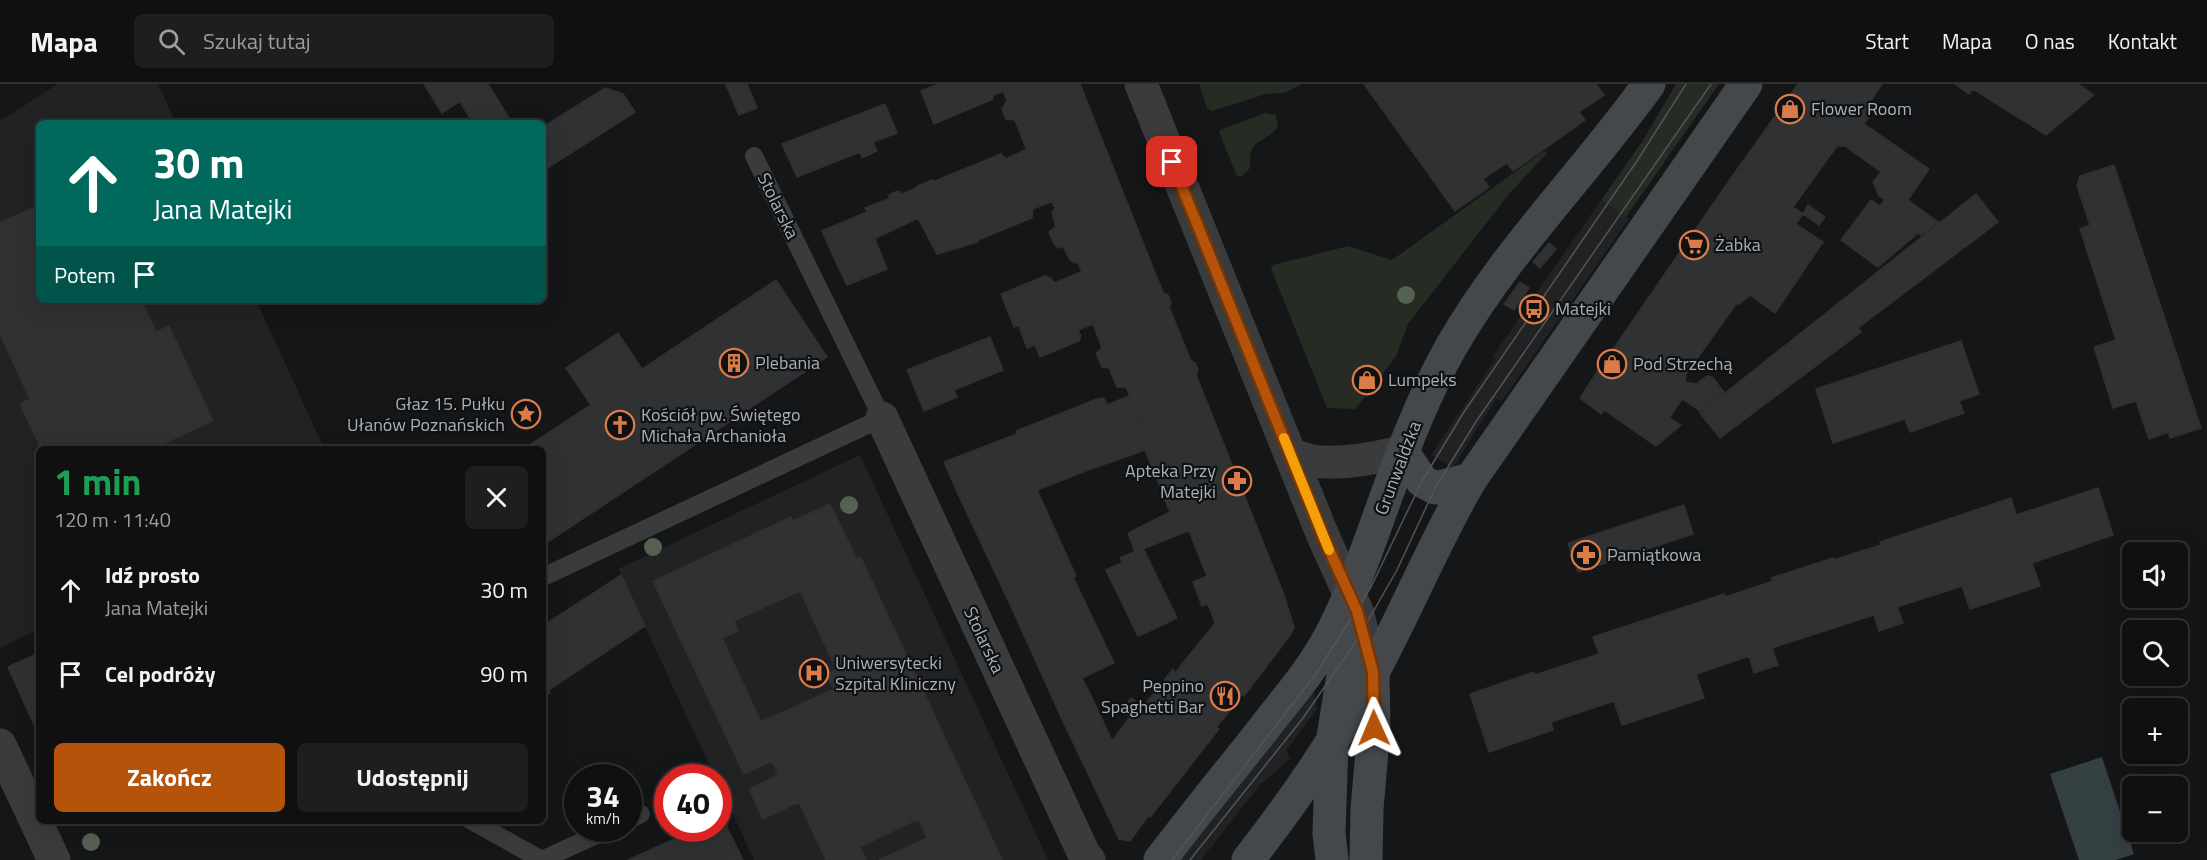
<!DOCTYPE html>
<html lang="pl">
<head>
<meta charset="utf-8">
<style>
  body { margin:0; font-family:"Titillium Web",sans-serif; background:#1e1e1f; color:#f1f3f6; height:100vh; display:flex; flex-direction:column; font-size:22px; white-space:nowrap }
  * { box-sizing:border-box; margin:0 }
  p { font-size:20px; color:#9c9d9f }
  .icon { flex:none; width:33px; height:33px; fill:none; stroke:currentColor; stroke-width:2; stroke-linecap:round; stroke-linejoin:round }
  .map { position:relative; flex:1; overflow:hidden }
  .drawer { position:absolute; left:36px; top:362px; width:510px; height:378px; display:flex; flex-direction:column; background:#101011; border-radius:9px; box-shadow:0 6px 24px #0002,0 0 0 2px #303031 }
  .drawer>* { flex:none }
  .hud { position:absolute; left:36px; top:36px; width:510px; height:183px; border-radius:9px; box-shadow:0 6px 24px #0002,0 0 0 2px #303031; background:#00695c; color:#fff; overflow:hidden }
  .fabs { position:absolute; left:2122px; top:458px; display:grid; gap:12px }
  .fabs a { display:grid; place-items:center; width:66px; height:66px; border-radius:9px; background:#101011; box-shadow:0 6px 24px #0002,0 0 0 2px #303031; font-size:30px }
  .speed { position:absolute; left:564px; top:680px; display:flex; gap:12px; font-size:30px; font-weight:700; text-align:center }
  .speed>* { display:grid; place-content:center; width:78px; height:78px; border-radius:50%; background:#101011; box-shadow:0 6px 24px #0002,0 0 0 2px #303031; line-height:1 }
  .speed small { font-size:15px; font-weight:400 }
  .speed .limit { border:9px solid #d22; background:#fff; color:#111 }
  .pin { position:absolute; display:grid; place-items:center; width:51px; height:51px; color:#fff; margin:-26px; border-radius:12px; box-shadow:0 3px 9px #0006 }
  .me { position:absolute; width:66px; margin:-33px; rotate:359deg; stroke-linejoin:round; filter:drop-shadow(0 0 4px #0008) }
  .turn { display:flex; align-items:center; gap:21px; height:126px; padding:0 18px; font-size:27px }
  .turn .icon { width:78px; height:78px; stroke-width:2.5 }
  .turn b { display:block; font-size:42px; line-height:51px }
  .then { display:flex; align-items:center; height:57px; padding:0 18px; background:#0003; gap:12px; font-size:22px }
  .round { display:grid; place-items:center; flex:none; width:63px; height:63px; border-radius:9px; background:#1e1e1f }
  .summary { display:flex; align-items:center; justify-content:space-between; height:102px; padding:0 18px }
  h1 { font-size:36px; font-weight:700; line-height:45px; color:#1e9e55 }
  .action { display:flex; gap:12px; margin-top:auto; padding:12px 18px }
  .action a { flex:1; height:69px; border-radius:9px; background:#b45309; color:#fff; font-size:24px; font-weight:700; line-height:69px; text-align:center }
  .action a+a { background:#1e1e1f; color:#f1f3f6 }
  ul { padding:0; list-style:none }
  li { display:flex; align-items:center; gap:18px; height:84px; padding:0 18px }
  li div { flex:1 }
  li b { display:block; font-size:22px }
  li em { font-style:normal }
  header { display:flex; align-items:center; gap:36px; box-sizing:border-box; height:84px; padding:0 30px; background:#101011; border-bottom:2px solid #303031 }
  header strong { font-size:28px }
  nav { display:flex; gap:33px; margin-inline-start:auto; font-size:21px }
  .search { width:420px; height:54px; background:#1e1e1f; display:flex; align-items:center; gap:15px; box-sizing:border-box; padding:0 21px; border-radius:9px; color:#9c9d9f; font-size:22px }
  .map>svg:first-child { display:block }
</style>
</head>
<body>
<header>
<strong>Mapa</strong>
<div class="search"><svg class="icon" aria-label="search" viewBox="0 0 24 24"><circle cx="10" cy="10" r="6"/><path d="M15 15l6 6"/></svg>Szukaj tutaj</div>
<nav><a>Start</a><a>Mapa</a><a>O nas</a><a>Kontakt</a></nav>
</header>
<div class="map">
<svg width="2207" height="776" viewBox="0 0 2207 776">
  <rect width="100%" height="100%" fill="#151617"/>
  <path fill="#212224" d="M58,0H158L176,39H39V216H256L324,364H39V545L0,564V37Z
    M1601,116L1629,135L1502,317L1496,315L1454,382L1453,384L1431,371L1496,274L1493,272Z
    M860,371L1048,776H754L719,700L718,693H715L618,485Z
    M1311,598L1317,625L1286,667L1290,675L1260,701L1201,776H1171Z"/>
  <path fill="#262b24" d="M1199,0H1302L1284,9L1266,10L1212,27L1207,24Z
    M1676,0H1719L1626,133L1601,116L1643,56Z
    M1265,29L1276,31L1278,43C1261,63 1249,52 1250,84L1241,93L1237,92L1219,48L1220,46Z
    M1544,67L1547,69L1509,110L1408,240L1396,272L1379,295L1363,282L1351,296L1368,309L1355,325L1327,324L1271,185L1273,181L1348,162L1392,176Z"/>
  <path fill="#344042" d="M2102,673L2134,770L2116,776H2079L2050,690Z"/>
  <path fill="#303133" stroke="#2f3032" stroke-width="1.5" fill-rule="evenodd" d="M424,0H449L459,18L442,29Z
    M449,0H488L512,39H473Z
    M729,0H747L757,24L739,31L726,1Z
    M938,0H1001L1004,7L993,11V15L934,40L921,7Z
    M1001,0H1080L1107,68L1037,92L1015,36L1006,35L1002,25L1007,17Z
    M1364,0H1596L1604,11L1579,28L1585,36L1513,87L1507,79L1483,95L1489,103L1455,127Z
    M1798,0H1806L1906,69L1888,93L1845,62H1837L1793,123L1738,84Z
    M1806,0H1882L1869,19L1876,23L1864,40Z
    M1955,0H2078L2094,11L2046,51L1973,5L1969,10Z
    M605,4L623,10L635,28L543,87V43Z
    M885,20L897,49L873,58L877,67L862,74L860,68L797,93L782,60Z
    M1027,65L1037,92L918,134L834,174L822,147L867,128L865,124L888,115L890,110L898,107L903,110L916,104L917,102L932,96L935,97L1001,70L1006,75Z
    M1107,68L1155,189L1093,213L1077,177L1075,179L1070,176L1063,162L1058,164L1054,160L1049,148L1056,142L1052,129L1055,124L1037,92Z
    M1906,69L1929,85L1908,116L1938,138L1921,151L1880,122L1885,116L1879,112L1873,98L1881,88L1888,93Z
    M2114,81L2201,344L2170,354L2168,348L2149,355L2136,317L2113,324L2094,263L2116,256L2080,145L2090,141L2077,102L2080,92Z
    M1738,84L1803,130L1796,140L1823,158L1775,229L1750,211L1739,220L1737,219L1675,175Z
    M1037,92L1053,117L1033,125L1032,134L978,156V158L937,170L918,134Z
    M1976,110L1998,138L1858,244L1861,248L1720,354L1700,329Z
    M1871,116L1918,149L1878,183L1841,156Z
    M39,121V216H141L156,248L169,242L213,337L154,364H41L20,320L30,315L0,250V139Z
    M1808,121L1825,133L1819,141L1803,130Z
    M875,155L887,185L847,201L834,174Z
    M1549,159L1556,165L1540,184L1533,178Z
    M1675,175L1737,219L1686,290L1685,298L1696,300L1707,292L1712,293L1724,308L1700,327L1612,267Z
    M1081,188L1093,213L1014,243L1001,210L1045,192L1051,194L1054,199Z
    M1155,189L1164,210L1168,211L1171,219L1169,223L1191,277L1195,279L1198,286L1196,291L1204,311L1140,337L1126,303H1117L1109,284L1102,283L1096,269L1102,264L1093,240V213Z
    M776,196L827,273L693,362L642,285Z
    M1520,198L1529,204L1514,226L1504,220Z
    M1093,213V240L1078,246L1081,252L1079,257L1040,273L1035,261L1027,264L1019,242Z
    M618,249L693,362L543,461V364H525L591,321L566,284Z
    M990,253L1003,286L954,306L957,313L924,327L907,286Z
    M1961,257L1979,310L1959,317L1964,329L1910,348L1905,335L1833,359L1816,305Z
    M1611,266L1682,315L1669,334L1681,341L1656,362L1604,326L1601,330L1580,314Z
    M1363,282L1379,295L1368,309L1351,296Z
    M1204,311L1249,423L1135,468L1128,449L1170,428L1145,366L1088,386L1079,362Z
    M1129,312L1140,337L1029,382L1016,347L1097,315L1104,314L1107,321Z
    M1017,350L1028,379L957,408L944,378Z
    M1079,362L1088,386L1037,406L1076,492L1009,518L957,408L1028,379L1029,382Z
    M2098,404L2113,451L2032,479L2040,502L1970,525L1962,502L1897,523L1903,539L1879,547L1874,531L1772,564L1778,581L1754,589L1749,572L1696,590L1704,614L1622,641L1614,617L1551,638L1553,646L1489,668L1470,610L1534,588L1535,591L1599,570L1593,553L1724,510L1725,513L1773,497L1771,494L1833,474V476L1881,461L1880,458L2011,414L2016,431Z
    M830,420L857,475L861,474L1002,776H879L927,754L919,736L912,738L872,654L885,647L880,635L824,662L870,758L860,763L866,776H826L799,718L763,735L749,705L778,691L772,677L744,690L653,497L791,433L793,437ZM800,507L836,585L826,590L834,605L761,638L722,554L738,547L734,537Z
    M1684,421L1693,450L1578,488L1568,459Z
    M1249,423L1284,511L1215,539L1208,520L1202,522L1193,498L1207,492L1189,447Z
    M1143,464L1177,534L1154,545L1120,474Z
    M1123,478L1154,545L1138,552L1106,486Z
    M621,491L645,542L549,606L550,609L543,613V542Z
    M1073,493L1114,579L1082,594L1094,618L1061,633L1009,518Z
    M1284,511L1294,543L1291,550L1244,612L1241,610L1227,630L1175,589L1215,539Z
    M39,569V652L8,583Z
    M1173,585L1175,589L1227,630L1216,643L1219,645L1151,732L1149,731L1130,757L1119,755L1061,633L1094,618L1112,657L1130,633L1121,627L1131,614L1143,623Z
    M880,635L885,647L872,654L912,738L870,758L824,662Z
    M722,733L743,776H628L699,744H718V735Z"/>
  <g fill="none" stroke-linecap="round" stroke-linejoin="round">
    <path stroke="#393b3d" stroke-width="18" d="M543,493L882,334L754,72
      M470,736L542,776
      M628,736L641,730
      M542,776L611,744"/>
    <path stroke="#393b3d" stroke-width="33" d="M1141,0L1323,452L1357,527L1373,588
      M882,334L1084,770L1089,776
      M1290,370C1298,372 1305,376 1313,377C1343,381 1374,374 1403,368
      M0,661L54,776"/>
    <path stroke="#45484b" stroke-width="33" d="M1403,368L1422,397L1435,404L1471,395
      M1160,776C1192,734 1225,693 1258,652C1282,620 1310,590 1329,554C1345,525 1357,492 1369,460C1393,394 1416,325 1451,263C1506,167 1585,89 1649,0
      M1248,776C1294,717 1336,656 1372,590C1407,526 1434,458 1471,395L1746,0
      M1332,776L1329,749L1332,659L1346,573L1348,528
      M1366,776L1367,725L1374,644L1373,590"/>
    <path stroke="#525558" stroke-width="1.5" d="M1172,776L1315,591L1371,503L1422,397L1464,328L1637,77L1686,0
      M1190,776L1303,634L1357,556L1397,486L1435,404L1477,336L1711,0"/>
  </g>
  <g fill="#556152">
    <circle cx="1406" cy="211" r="9"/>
    <circle cx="849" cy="421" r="9"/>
    <circle cx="653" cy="463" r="9"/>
    <circle cx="91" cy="758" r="9"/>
  </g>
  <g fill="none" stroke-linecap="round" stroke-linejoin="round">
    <g stroke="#753606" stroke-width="15">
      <path id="route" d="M1172,78L1323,452L1357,527L1373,588L1374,644"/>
    </g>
    <use href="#route" stroke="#b45309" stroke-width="10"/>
    <path stroke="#f59e0b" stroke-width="10" d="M1284,354L1329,466"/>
  </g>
  <defs>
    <g id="shop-ring" transform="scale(1.5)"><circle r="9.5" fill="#101112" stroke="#da7b49" stroke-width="1.5"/><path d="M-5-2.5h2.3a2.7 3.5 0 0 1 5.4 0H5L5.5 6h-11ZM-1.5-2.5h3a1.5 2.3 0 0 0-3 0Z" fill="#da7b49"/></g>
    <g id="supermarket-ring" transform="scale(1.5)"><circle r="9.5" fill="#101112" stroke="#da7b49" stroke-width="1.5"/><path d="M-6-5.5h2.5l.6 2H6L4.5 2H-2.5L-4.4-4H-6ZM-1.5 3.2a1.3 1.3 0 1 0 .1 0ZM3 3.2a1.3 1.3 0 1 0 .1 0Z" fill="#da7b49"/></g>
    <g id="bus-ring" transform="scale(1.5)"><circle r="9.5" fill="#101112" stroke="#da7b49" stroke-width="1.5"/><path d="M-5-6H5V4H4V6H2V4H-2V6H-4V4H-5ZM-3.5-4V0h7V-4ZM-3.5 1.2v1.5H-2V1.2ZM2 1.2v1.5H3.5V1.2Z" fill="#da7b49"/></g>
    <g id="building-ring" transform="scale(1.5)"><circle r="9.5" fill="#101112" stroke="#da7b49" stroke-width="1.5"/><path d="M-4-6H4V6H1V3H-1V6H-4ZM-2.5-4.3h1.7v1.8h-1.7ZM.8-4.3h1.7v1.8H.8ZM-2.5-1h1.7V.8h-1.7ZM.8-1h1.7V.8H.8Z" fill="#da7b49"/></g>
    <g id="sight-ring" transform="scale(1.5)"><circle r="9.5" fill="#101112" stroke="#da7b49" stroke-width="1.5"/><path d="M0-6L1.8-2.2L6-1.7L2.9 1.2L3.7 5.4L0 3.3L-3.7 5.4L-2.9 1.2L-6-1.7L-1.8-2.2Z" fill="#da7b49"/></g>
    <g id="church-ring" transform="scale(1.5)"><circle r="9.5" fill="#101112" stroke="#da7b49" stroke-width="1.5"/><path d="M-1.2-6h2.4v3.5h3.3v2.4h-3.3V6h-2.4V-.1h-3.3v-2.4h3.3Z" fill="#da7b49"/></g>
    <g id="pharmacy-ring" transform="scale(1.5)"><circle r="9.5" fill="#101112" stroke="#da7b49" stroke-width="1.5"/><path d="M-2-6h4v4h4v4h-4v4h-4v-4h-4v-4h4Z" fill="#da7b49"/></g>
    <g id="hospital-ring" transform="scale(1.5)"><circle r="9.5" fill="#101112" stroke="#da7b49" stroke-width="1.5"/><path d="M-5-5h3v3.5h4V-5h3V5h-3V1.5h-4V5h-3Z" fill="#da7b49"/></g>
    <g id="restaurant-ring" transform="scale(1.5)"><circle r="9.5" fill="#101112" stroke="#da7b49" stroke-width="1.5"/><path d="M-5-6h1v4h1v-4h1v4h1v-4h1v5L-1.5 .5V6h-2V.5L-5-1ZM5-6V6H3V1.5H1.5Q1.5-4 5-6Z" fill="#da7b49"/></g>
  </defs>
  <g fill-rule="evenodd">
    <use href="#shop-ring" x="1790" y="25"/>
    <use href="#supermarket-ring" x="1694" y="161"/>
    <use href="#bus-ring" x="1534" y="225"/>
    <use href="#building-ring" x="734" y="279"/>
    <use href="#shop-ring" x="1612" y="280"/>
    <use href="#shop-ring" x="1367" y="296"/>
    <use href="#sight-ring" x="526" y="330"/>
    <use href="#church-ring" x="620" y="341"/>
    <use href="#pharmacy-ring" x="1237" y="397"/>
    <use href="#pharmacy-ring" x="1586" y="471"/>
    <use href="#hospital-ring" x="814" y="589"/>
    <use href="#restaurant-ring" x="1225" y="612"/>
  </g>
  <g text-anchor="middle" stroke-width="4.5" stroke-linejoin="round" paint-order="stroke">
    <g font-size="18" fill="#a9b0b5" stroke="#101112" text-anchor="start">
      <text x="1811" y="31">Flower Room</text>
      <text x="1715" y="167">Żabka</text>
      <text x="1555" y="231">Matejki</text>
      <text x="755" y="285">Plebania</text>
      <text x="1633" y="286">Pod Strzechą</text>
      <text x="1388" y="302">Lumpeks</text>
      <text x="505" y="326" text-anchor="end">Głaz 15. Pułku<tspan x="505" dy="21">Ułanów Poznańskich</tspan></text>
      <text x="641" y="337">Kościół pw. Świętego<tspan x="641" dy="21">Michała Archanioła</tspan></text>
      <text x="1216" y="393" text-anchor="end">Apteka Przy<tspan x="1216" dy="21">Matejki</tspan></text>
      <text x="1607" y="477">Pamiątkowa</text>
      <text x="835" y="585">Uniwersytecki<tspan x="835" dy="21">Szpital Kliniczny</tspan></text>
      <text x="1204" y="608" text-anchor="end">Peppino<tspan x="1204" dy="21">Spaghetti Bar</tspan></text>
    </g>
    <g font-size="18" fill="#a9b0b5" stroke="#101112">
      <text transform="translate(778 122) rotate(64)" y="6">Stolarska</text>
      <text transform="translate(1398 384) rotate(-69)" y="6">Grunwaldzka</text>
      <text transform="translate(984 556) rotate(65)" y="6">Stolarska</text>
    </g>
  </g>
</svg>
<div class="fabs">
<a><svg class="icon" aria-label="sound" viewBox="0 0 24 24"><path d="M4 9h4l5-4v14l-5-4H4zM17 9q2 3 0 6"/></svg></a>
<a><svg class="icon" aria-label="search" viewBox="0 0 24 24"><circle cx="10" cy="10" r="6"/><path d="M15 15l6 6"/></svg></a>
<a>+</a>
<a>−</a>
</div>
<div class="speed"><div>34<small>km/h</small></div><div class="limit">40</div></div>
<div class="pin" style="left:1172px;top:78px;background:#d93025"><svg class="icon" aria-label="arrive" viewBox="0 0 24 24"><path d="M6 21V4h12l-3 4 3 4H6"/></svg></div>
<svg class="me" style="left:1374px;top:644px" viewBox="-20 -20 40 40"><path d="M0-17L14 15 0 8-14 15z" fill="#b45309" stroke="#fff" stroke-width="4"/></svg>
<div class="hud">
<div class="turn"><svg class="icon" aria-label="ahead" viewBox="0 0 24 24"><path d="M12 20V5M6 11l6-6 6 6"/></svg><div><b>30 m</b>Jana Matejki</div></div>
<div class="then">Potem<svg class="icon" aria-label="arrive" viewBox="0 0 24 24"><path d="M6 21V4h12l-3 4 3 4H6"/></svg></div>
</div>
<section class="drawer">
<div class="summary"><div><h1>1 min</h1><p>120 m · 11:40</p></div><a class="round"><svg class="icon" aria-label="close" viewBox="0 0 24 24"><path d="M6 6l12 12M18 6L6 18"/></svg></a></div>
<ul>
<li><svg class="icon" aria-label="ahead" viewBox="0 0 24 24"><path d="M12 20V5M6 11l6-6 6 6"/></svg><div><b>Idź prosto</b><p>Jana Matejki</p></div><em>30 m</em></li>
<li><svg class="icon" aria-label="arrive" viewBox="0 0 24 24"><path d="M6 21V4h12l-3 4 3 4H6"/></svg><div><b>Cel podróży</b></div><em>90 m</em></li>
</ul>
<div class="action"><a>Zakończ</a><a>Udostępnij</a></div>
</section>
</div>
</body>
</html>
